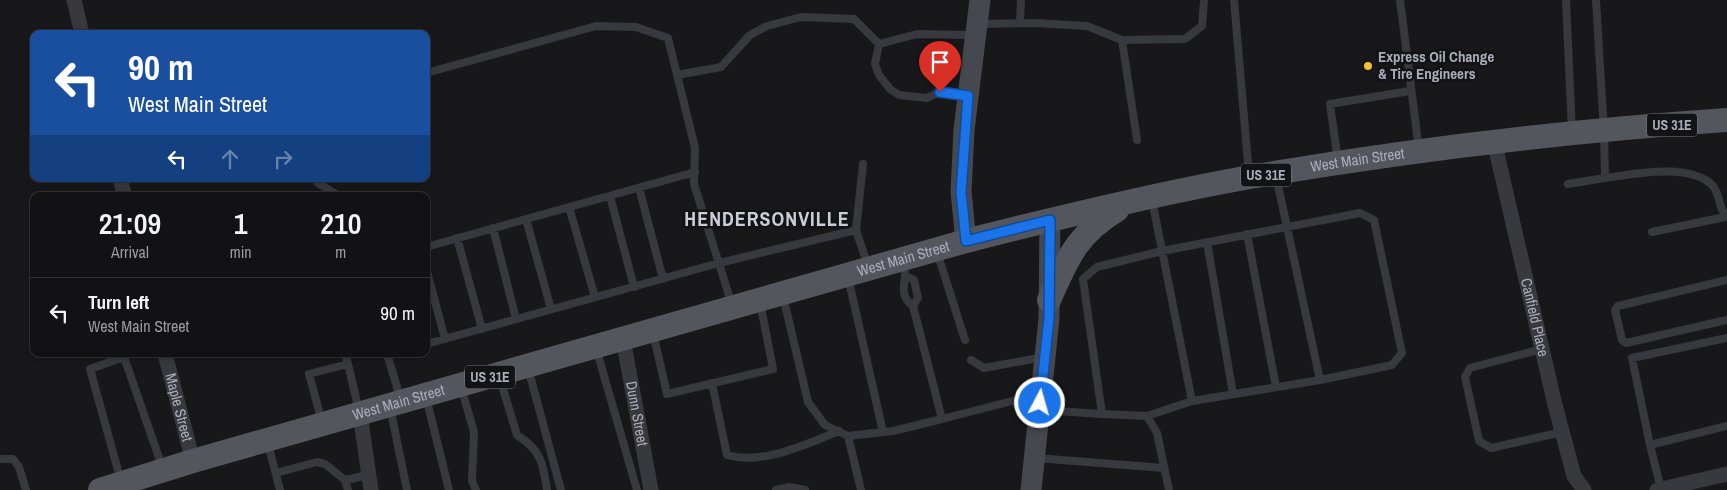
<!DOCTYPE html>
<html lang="en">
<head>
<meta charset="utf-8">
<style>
  body { margin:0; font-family:"Archivo Narrow",sans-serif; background:#1b1a1d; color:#f1f3f6; height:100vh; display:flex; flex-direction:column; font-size:19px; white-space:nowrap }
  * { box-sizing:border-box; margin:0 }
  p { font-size:16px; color:#9c9da0 }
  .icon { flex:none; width:28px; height:28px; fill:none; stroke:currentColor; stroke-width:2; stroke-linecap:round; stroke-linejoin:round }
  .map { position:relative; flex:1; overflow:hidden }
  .panel { position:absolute; left:30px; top:192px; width:400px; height:165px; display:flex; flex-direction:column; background:#121114; border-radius:10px; box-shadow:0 2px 8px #0003,0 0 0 1px #313134 }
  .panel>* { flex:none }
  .guide { position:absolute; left:30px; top:30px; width:400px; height:152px; border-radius:10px; box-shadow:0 2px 8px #0003,0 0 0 1px #313134; background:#1a4fa0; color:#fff; overflow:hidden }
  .pin { position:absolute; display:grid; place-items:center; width:42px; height:42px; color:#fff; margin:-51px -21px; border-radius:50% 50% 50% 0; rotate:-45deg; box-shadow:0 0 5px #0007 }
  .pin .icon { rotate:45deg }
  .me { position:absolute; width:55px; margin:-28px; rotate:6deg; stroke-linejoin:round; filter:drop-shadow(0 0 4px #0008) }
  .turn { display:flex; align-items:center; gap:18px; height:105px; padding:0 15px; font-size:22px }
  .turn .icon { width:65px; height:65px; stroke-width:2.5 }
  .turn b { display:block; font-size:35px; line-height:42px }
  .lanes { display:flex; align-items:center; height:48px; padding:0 15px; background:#0003; justify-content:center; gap:25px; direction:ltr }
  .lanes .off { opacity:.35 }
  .eta { display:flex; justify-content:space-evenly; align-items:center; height:85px; text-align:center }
  .eta b { font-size:30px; font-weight:600; line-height:35px }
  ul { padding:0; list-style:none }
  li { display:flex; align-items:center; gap:15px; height:70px; padding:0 15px; border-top:1px solid #313134 }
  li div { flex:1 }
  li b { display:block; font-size:19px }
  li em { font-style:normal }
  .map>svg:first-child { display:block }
</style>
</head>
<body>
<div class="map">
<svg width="1727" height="490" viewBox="0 0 1727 490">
  <rect width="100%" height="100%" fill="#18171a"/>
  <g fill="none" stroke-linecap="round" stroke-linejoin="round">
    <path stroke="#38393f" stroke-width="8" d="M1234,0L1249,175
      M1400,0L1419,150
      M1566,0L1572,132
      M1596,0L1604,131L1605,178C1633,174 1691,162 1713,186C1720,194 1719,211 1727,216
      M1020,23L1021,0
      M979,24L1035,23L1087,26L1122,40L1185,39L1202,26L1204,0
      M1122,40L1137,140
      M879,44L917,34L974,35
      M426,73L596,26L636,27L668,38L695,148L694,184L732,305
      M677,75L721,67L750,35L767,26L801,17L854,19L879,44L875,64L879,75L890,89L899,95L927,98L940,92L967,95
      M1338,161L1330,104L1410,91
      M317,179L318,183L339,196
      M1568,184L1605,178
      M639,188L663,279
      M610,196L634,287
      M1152,200L1192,401L1320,380L1276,176
      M569,207L595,297
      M526,219L551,309
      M493,228L516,319
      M856,230L863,164
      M1652,232L1725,217
      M1247,234L1276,387
      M457,238L482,329
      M1207,242L1233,394
      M426,247L695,172
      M937,252L965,340
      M902,262C903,266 906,273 905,277C903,289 902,298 913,306L942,419L1016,400L1039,403
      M426,268L445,339
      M905,276L914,280L918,298L913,306
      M848,277L883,432
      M1727,280L1618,306L1615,310L1622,340L1626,343L1727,320
      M783,296L808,402L825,425L848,436L893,431L942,419
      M653,333L667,394L773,369L760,302
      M426,344L719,263L856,230L868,266
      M596,348L637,490
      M1542,349L1470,368L1465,377L1479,441L1491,448L1562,432
      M345,354L348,364
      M387,354L401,400
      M971,360L984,368L1044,357
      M528,368L561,490
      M499,376L517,435C541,450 543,463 547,490
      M712,383L727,455C763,465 805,445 839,431
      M461,387L474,432L472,481L476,490
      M426,397L449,490
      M1192,401L1147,416L1102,414L1083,279L1097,267L1162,251L1360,213L1374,220L1402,353L1392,365L1320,380
      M390,407L407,490
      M1041,410L1102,414
      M1147,416L1157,433L1169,490
      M322,422L309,374L348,364L359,411
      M848,436L861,490
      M268,444L280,490
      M1650,445L1632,358L1727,338
      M1036,458L1164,468
      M0,459H13L19,467L26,490
      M276,473L317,462L325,464L345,480L368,475
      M345,480L348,490
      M121,481L90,369L124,357L163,469
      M1661,489L1650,445L1727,426
      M776,490L789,487L805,490"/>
    <g stroke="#38393f" stroke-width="15">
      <path d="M74,0L82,34"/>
      <path id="s1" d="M1494,141L1555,405L1574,476L1584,490"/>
      <path d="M120,179L125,196"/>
      <path id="s2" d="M623,339L651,490"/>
      <path id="s3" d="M165,354L193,461"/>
      <path d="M360,414L371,490"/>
      <path d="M1657,490L1727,474"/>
    </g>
    <path stroke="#46484f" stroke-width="21" d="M966,241L961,192L964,130L980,0
      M1031,490L1049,319L1050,220"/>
    <g stroke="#54565e" stroke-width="24">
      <path d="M1049,300C1068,258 1076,235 1117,210"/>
      <path id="s4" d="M100,490L193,461L966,241C1060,217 1155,194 1250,177C1408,150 1567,131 1727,120"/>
    </g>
  </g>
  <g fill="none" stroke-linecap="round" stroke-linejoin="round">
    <g stroke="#114b97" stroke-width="12">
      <path id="route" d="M940,92L968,96L961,192L966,241L1050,220L1049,318L1040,403"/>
    </g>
    <use href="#route" stroke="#1a73e8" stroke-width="9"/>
  </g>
  <circle fill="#f7c032" stroke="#131215" stroke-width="2" cx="1368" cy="66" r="5"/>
  <g text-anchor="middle" stroke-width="5" stroke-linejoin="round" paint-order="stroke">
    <g fill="#131215" stroke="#7c7e88" stroke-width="1">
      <rect x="1647" y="113.5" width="50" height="23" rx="4"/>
      <rect x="1241" y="163.5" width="50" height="23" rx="4"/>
      <rect x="465" y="365.5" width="50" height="23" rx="4"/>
    </g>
    <g font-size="14" font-weight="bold" fill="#a9adba">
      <text x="1672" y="130">US 31E</text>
      <text x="1266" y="180">US 31E</text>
      <text x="490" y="382">US 31E</text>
    </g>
    <g font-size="15" font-weight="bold" fill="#a9adba" stroke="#131215" text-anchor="start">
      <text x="1378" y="62">Express Oil Change<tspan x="1378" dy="17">&amp; Tire Engineers</tspan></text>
    </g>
    <g font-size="15" fill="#a9adba" stroke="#131215">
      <text dy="5" stroke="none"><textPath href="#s4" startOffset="1301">West Main Street</textPath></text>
      <text dy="5" stroke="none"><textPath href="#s4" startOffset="836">West Main Street</textPath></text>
      <text dy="5" stroke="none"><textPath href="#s1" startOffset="181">Canfield Place</textPath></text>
      <text dy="5" stroke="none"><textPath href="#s4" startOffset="311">West Main Street</textPath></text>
      <text dy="5" stroke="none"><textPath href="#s3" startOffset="55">Maple Street</textPath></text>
      <text dy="5" stroke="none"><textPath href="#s2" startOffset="76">Dunn Street</textPath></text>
    </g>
    <g font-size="20" font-weight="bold" letter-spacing="1" fill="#cacdd6" stroke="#131215">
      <text x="767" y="226">HENDERSONVILLE</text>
    </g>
  </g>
</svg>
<div class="pin" style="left:940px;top:92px;background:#d93025"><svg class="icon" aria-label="arrive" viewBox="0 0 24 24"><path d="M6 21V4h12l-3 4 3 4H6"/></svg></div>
<svg class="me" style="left:1040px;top:403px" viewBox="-20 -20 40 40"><circle r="17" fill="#1a73e8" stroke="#fff" stroke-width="3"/><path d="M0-11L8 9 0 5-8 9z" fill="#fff"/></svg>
<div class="guide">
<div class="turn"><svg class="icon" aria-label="left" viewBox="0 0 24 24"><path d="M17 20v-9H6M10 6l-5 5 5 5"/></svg><div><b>90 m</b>West Main Street</div></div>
<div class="lanes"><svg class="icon" aria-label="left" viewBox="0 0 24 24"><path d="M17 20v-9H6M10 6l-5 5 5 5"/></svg><svg class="icon off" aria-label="ahead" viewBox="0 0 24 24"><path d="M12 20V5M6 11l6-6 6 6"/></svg><svg class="icon off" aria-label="right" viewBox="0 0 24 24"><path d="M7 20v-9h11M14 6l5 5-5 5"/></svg></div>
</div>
<section class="panel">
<div class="eta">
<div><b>21:09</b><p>Arrival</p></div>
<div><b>1</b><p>min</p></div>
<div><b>210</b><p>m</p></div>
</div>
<ul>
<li><svg class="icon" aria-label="left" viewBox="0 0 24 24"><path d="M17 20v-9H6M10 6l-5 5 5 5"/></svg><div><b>Turn left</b><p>West Main Street</p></div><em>90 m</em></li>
</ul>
</section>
</div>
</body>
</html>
